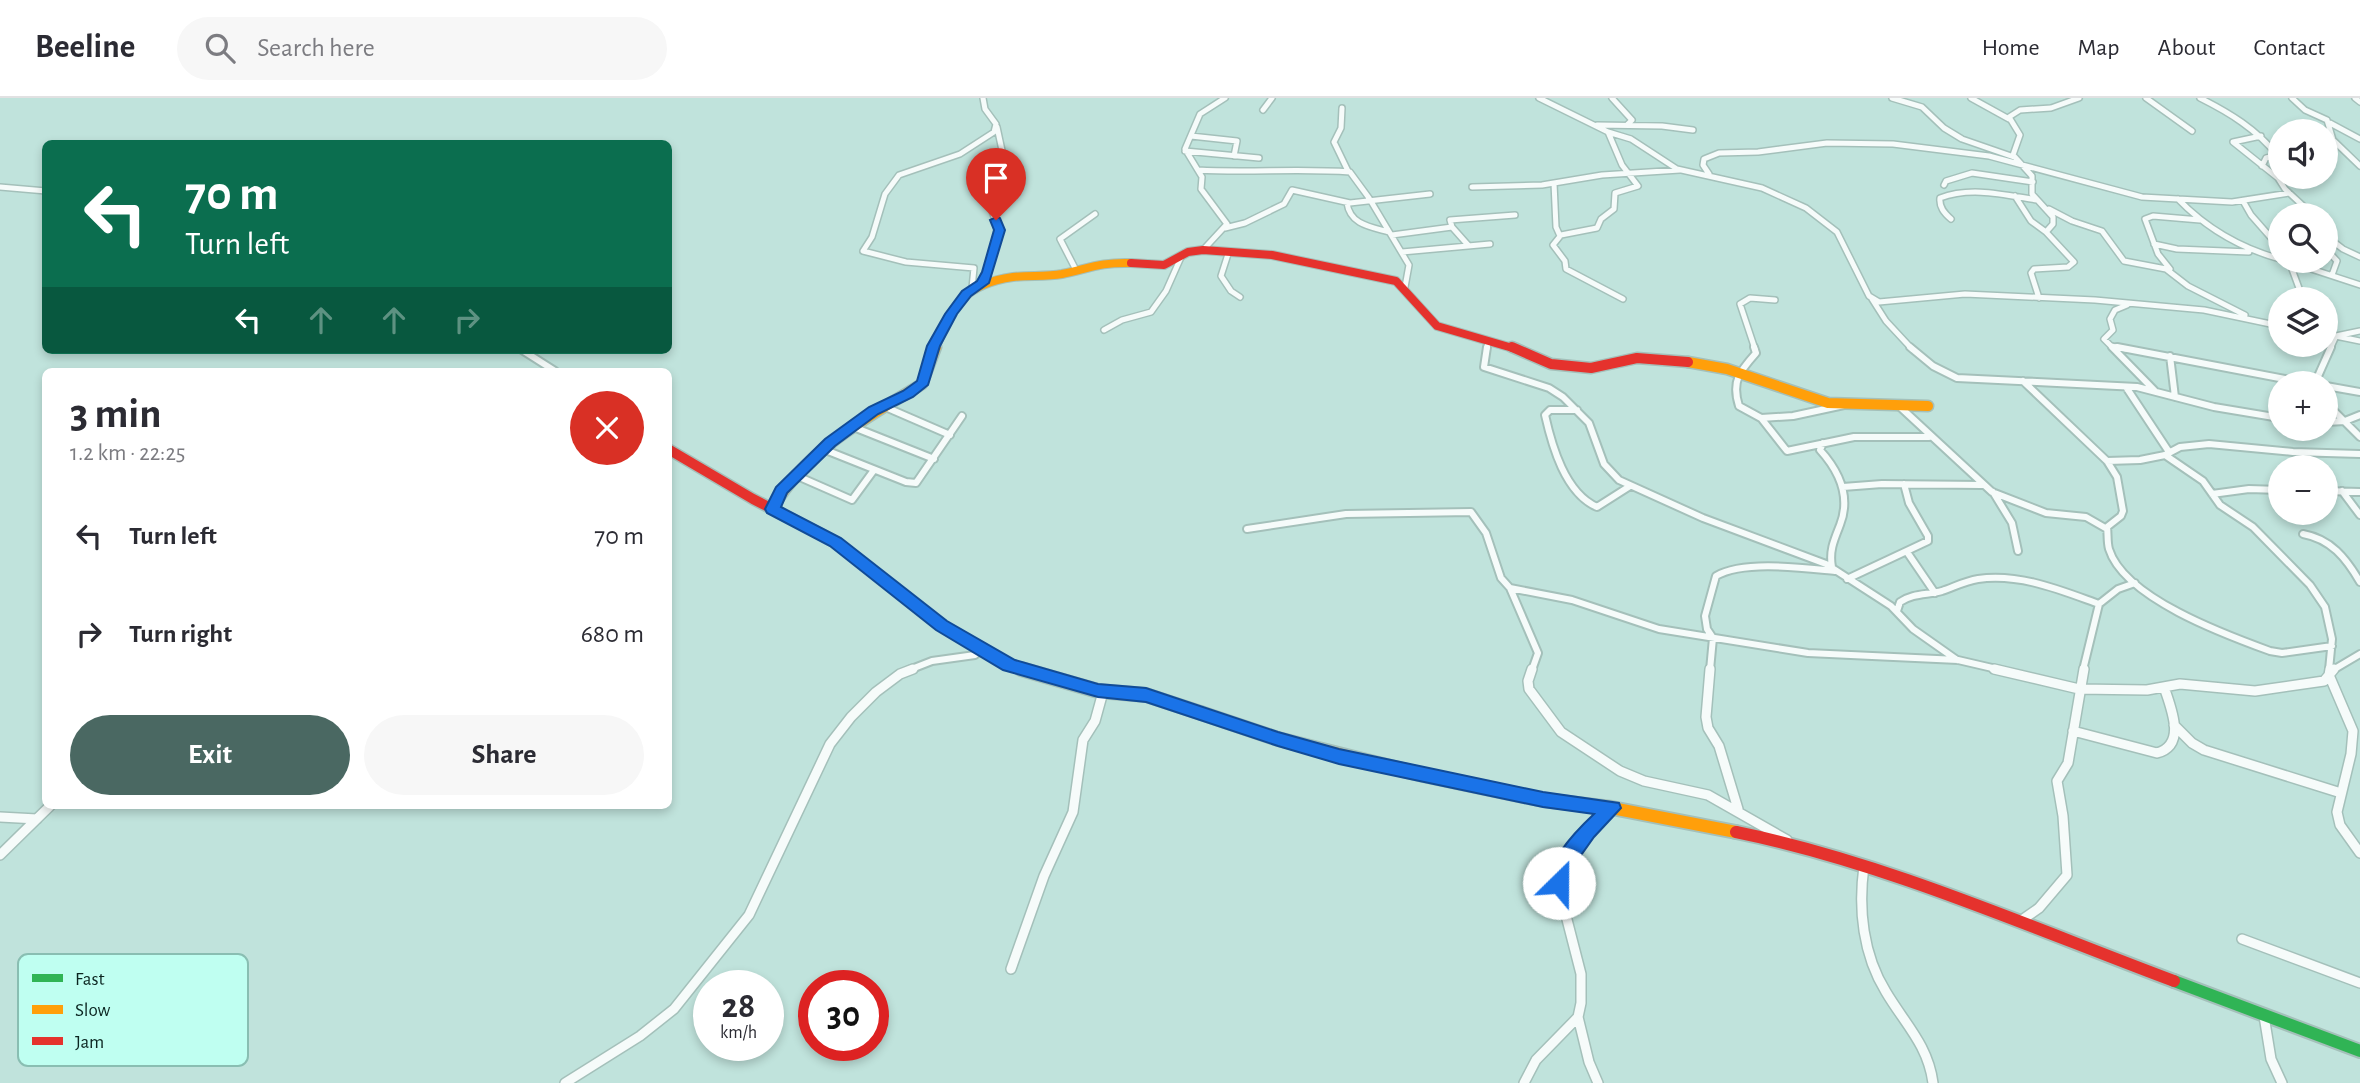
<!DOCTYPE html>
<html lang="en">
<head>
<meta charset="utf-8">
<style>
  body { margin:0; font-family:"Alegreya Sans",sans-serif; background:#f7f7f7; color:#2b2b33; height:100vh; display:flex; flex-direction:column; font-size:26px; white-space:nowrap }
  * { box-sizing:border-box; margin:0 }
  p { font-size:23px; color:#7c7c81 }
  .icon { flex:none; width:38px; height:38px; fill:none; stroke:currentColor; stroke-width:2; stroke-linecap:round; stroke-linejoin:round }
  .map { position:relative; flex:1; overflow:hidden }
  .details { position:absolute; left:42px; top:270px; width:630px; height:441px; display:flex; flex-direction:column; background:#fff; border-radius:10px; box-shadow:0 4px 10px #0003 }
  .details>* { flex:none }
  .hud { position:absolute; left:42px; top:42px; width:630px; height:214px; border-radius:10px; box-shadow:0 4px 10px #0003; background:#0b6e4f; color:#fff; overflow:hidden }
  .controls { position:absolute; left:2268px; top:21px; display:grid; gap:14px }
  .controls a { display:grid; place-items:center; width:70px; height:70px; border-radius:50%; background:#fff; box-shadow:0 4px 10px #0003; font-size:35px }
  .speed { position:absolute; left:693px; top:872px; display:flex; gap:14px; font-size:35px; font-weight:700; text-align:center }
  .speed>* { display:grid; place-content:center; width:91px; height:91px; border-radius:50%; background:#fff; box-shadow:0 4px 10px #0003; line-height:1 }
  .speed small { font-size:18px; font-weight:400 }
  .speed .limit { border:10px solid #d22; background:#fff; color:#111 }
  .pin { position:absolute; display:grid; place-items:center; width:60px; height:60px; color:#fff; margin:-72px -30px; border-radius:50% 50% 50% 0; rotate:-45deg; box-shadow:0 0 7px #0007 }
  .pin .icon { rotate:45deg }
  .me { position:absolute; width:77px; margin:-38px; rotate:23deg; stroke-linejoin:round; filter:drop-shadow(0 0 5px #0008) }
  .turn { display:flex; align-items:center; gap:24px; height:147px; padding:0 28px; font-size:32px }
  .turn .icon { width:91px; height:91px; stroke-width:2.5 }
  .turn b { display:block; font-size:49px; line-height:60px }
  .lanes { display:flex; align-items:center; height:66px; padding:0 28px; background:#0003; justify-content:center; gap:35px; direction:ltr }
  .lanes .off { opacity:.35 }
  .round { display:grid; place-items:center; flex:none; width:74px; height:74px; border-radius:37px; background:#f7f7f7 }
  .overview { display:flex; align-items:center; justify-content:space-between; height:119px; padding:0 28px }
  h1 { font-size:42px; font-weight:600; line-height:52px }
  .button { display:flex; gap:14px; margin-top:auto; padding:14px 28px }
  .button a { flex:1; height:80px; border-radius:42px; background:#4a6862; color:#fff; font-size:28px; font-weight:600; line-height:80px; text-align:center }
  .button a+a { background:#f7f7f7; color:#2b2b33 }
  ul { padding:0; list-style:none }
  li { display:flex; align-items:center; gap:21px; height:98px; padding:0 28px }
  li div { flex:1 }
  li b { display:block; font-size:26px }
  li em { font-style:normal }
  header { display:flex; align-items:center; gap:42px; box-sizing:border-box; height:98px; padding:0 35px; background:#fff; border-bottom:2px solid #e1e1e2 }
  header strong { font-size:33px }
  nav { display:flex; gap:38px; margin-inline-start:auto; font-size:24px }
  .search { width:490px; height:63px; background:#f7f7f7; display:flex; align-items:center; gap:18px; box-sizing:border-box; padding:0 24px; border-radius:38px; color:#7c7c81; font-size:26px }
  .map>svg:first-child { display:block }
</style>
</head>
<body>
<header>
<strong>Beeline</strong>
<div class="search"><svg class="icon" aria-label="search" viewBox="0 0 24 24"><circle cx="10" cy="10" r="6"/><path d="M15 15l6 6"/></svg>Search here</div>
<nav><a>Home</a><a>Map</a><a>About</a><a>Contact</a></nav>
</header>
<div class="map">
<svg width="2360" height="985" viewBox="0 0 2360 985">
  <rect width="100%" height="100%" fill="#c0e3dc"/>
  <g fill="none" stroke-linecap="round" stroke-linejoin="round">
    <g stroke="#a4c0ba" stroke-width="8">
      <path id="street-far2" d="M1539,0L1608,34L1631,41L1677,71L1762,90L1806,110L1837,134L1869,198L1879,204L1965,196L2095,202L2204,212L2280,228
        M1612,0L1632,22L1627,27
        M1892,0L1922,9L1944,30L1962,41L2014,59
        M1971,0L2009,21
        M2146,0L2192,33
        M2200,0C2230,15 2256,31 2277,57L2266,60L2262,68
        M2292,0L2305,12L2327,22L2333,42L2360,68
        M2355,0L2360,4
        M1342,10L1341,30L1334,44L1348,73
        M1263,12L1272,0
        M2330,25L2360,41
        M1597,27L1662,28L1693,32
        M1608,34L1622,67L1638,88L1615,95L1614,111L1601,121L1597,130L1561,137L1553,147L1565,163L1566,171L1623,201
        M1191,38L1237,43L1234,58
        M2261,38L2233,44L2278,80L2285,91L2313,117
        M1185,53L1259,60
        M1198,72C1249,75 1299,70 1350,74L1369,100L1409,167L1405,189
        M1709,76L1703,67L1704,61L1719,55L1758,54L1827,45L1893,46L1989,58L2142,99L2232,104L2289,95
        M1554,85L1556,129L1560,138
        M1944,87L1946,83L1972,75L2033,84
        M0,89L46,93
        M1472,89L1542,87L1602,77L1680,72
        M2015,98L2031,123L2046,134
        M2178,101C2207,131 2240,150 2280,161
        M2243,103L2251,117L2280,150
        M1347,105C1350,127 1371,129 1389,134
        M2049,111L2072,123L2102,133L2124,163L2166,171L2188,188L2245,217
        M1951,121C1944,115 1939,109 1940,100C1971,88 2005,97 2037,102
        M1225,130L1245,125L1284,106L1292,92L1350,105L1430,96
        M1392,137L1452,129
        M2326,138L2343,151L2360,159
        M2154,146L2177,151L2249,154
        M1468,147L1452,129L1450,122L1515,117
        M2326,151L2337,163L2332,177
        M1203,152L1227,126L1201,91L1202,79L1185,51L1200,16L1225,0
        M1229,153L1221,178L1231,193L1240,199
        M1402,154L1490,146
        M2287,163L2360,187
        M2289,163L2303,201
        M2170,171L2158,156L2145,121L2153,118L2200,122
        M1076,172L1060,141L1095,116
        M983,185L1000,132C984,99 988,101 1006,71L997,29
        M972,190L974,170L906,164L863,153L872,139L885,96L899,77L960,56L994,34L996,26L985,11L983,0
        M2039,200L2031,175L2034,171L2068,169L2074,164L2046,134L2053,126V119L2032,96V78L2013,57L2020,37L2009,19L2020,12L2051,10L2079,0
        M1872,201L1886,223L1912,251
        M1104,232L1122,222L1151,214L1166,193L1182,157
        M2326,236L2360,243
        M2111,248L2126,251
        M1487,251L1488,243
        M1755,251L1740,206L1750,200L1775,202
        M2114,251L2104,241L2113,232L2110,221L2115,212L2127,207
        M2330,251L2336,238L2360,233"/>
    </g>
    <g stroke="#a4c0ba" stroke-width="10">
      <path id="street-far1" d="M1487,249L1484,269L1549,290L1563,299L1589,325L1604,366L1619,382L1703,420L1826,466L1891,508L1913,531L1957,562
        M1754,249L1756,255C1740,273 1731,283 1739,308L1761,320L1793,318L1844,307
        M1910,249L1933,268L1957,280L2137,289L2214,309L2280,320
        M2112,249L2155,293
        M2117,249L2306,285
        M522,252L555,273
        M2170,258L2175,299
        M2023,283L2107,363L2117,379L2123,413L2121,418L2107,429C2108,436 2107,444 2109,451C2124,500 2226,537 2270,553L2282,555L2332,548
        M2315,285L2331,249
        M2326,288L2360,294
        M2126,289L2169,354
        M2326,305L2360,339
        M1898,307L1992,394L2046,415L2086,419L2107,431
        M883,308L950,337
        M1577,312H1550L1545,317C1552,348 1565,395 1597,409L1630,388
        M1761,320L1787,353L1854,339H1929
        M2326,324L2345,323L2360,317
        M851,328L934,361
        M1823,345L1820,352C1839,373 1851,399 1840,427C1834,442 1829,453 1832,469
        M823,351L906,384L916,385L962,318
        M2165,357L2203,383L2220,407L2253,429L2310,487L2325,509L2332,541L2329,572
        M2107,363L2140,362L2165,357L2180,349L2209,346L2293,354L2360,356
        M795,377L852,402L874,372
        M1843,389L1882,386L1982,387
        M2326,393L2360,394
        M2342,393L2360,417
        M1993,394L2012,425L2018,453
        M2212,396L2249,391L2280,392
        M1247,431L1346,416L1471,414L1486,435L1501,480L1510,490L1572,502L1659,531L1808,555L1958,562L2001,572
        M2303,436C2331,441 2346,460 2360,484
        M1907,454L1935,495
        M1847,481L1928,443V438L1909,405L1904,386
        M1510,490L1538,555L1532,572
        M1897,513L1900,504C1913,495 1927,497 1942,493C1954,489 1965,483 1978,481C2020,475 2060,492 2099,506
        M909,572L932,563L975,557L981,552
        M1710,572L1713,540L1707,531L1705,518L1716,478C1744,462 1803,470 1835,473
        M2083,572L2099,506L2118,491L2135,485
        M2333,572L2360,556"/>
    </g>
    <g stroke="#a4c0ba" stroke-width="12">
      <path id="street" d="M1532,571L1528,583L1529,591L1561,634L1620,673L1644,683L1708,697L1787,742
        M1710,571L1706,619L1708,630L1719,648L1738,711
        M1994,571L2079,591L2147,592L2180,586L2255,593L2324,583L2334,571
        M2330,571L2329,577L2353,633L2351,656L2337,714L2340,727L2360,755
        M2174,627L2192,645L2204,652L2341,695
        M2073,633L2157,655C2187,647 2171,610 2164,589
        M0,719L37,721
        M0,757L51,707
        M1864,768C1858,811 1863,857 1886,894C1905,926 1928,947 1933,985
        M2019,824L2039,810L2067,777L2063,718L2057,683L2068,665L2084,571
        M2242,841L2360,885
        M1011,871L1044,778L1073,714L1083,642L1095,623L1103,594
        M2264,918L2271,961L2282,985
        M1578,919L1589,964L1598,985
        M565,985L640,938L674,911L749,817L830,646L851,619L876,594L900,576L913,571
        M1524,985L1536,962L1578,919L1581,905V876L1563,806L1559,778L1563,766L1575,748L1612,711"/>
    </g>
    <g stroke="#a4c0ba" stroke-width="16">
      <path id="fast" d="M2174,883L2360,953"/>
    </g>
    <g stroke="#a4c0ba" stroke-width="10">
      <path id="slow-far2" d="M935,251C952,207 964,186 1013,179C1029,177 1046,179 1062,176C1090,170 1101,164 1131,165"/>
    </g>
    <g stroke="#a4c0ba" stroke-width="13">
      <path id="slow-far1" d="M1688,264L1727,271L1828,305L1928,308
        M772,411C807,351 865,321 922,286L936,249"/>
    </g>
    <g stroke="#a4c0ba" stroke-width="16">
      <path id="slow" d="M1201,615L1278,641L1423,677L1543,702L1612,710L1736,734"/>
    </g>
    <g stroke="#a4c0ba" stroke-width="10">
      <path id="jam-far2" d="M1131,165L1164,167L1188,154L1203,152L1272,157L1396,183L1437,228L1516,251"/>
    </g>
    <g stroke="#a4c0ba" stroke-width="13">
      <path id="jam-far1" d="M1512,249L1551,266L1591,270L1637,260L1688,264
        M668,351L753,401L836,444L941,527L1009,567L1027,572"/>
    </g>
    <g stroke="#a4c0ba" stroke-width="16">
      <path id="jam" d="M1021,571L1098,593L1146,597L1201,615
        M1736,734C1884,764 2032,830 2174,883"/>
    </g>
    <use href="#street-far2" stroke="#f6fbfa" stroke-width="5"/>
    <use href="#street-far1" stroke="#f6fbfa" stroke-width="6"/>
    <use href="#street" stroke="#f6fbfa" stroke-width="9"/>
    <use href="#fast" stroke="#30b455" stroke-width="12"/>
    <use href="#slow-far2" stroke="#ff9f0a" stroke-width="8"/>
    <use href="#slow-far1" stroke="#ff9f0a" stroke-width="10"/>
    <use href="#slow" stroke="#ff9f0a" stroke-width="12"/>
    <use href="#jam-far2" stroke="#e5322d" stroke-width="8"/>
    <use href="#jam-far1" stroke="#e5322d" stroke-width="10"/>
    <use href="#jam" stroke="#e5322d" stroke-width="12"/>
  </g>
  <path fill="#1a73e8" stroke="#114b97" stroke-width="2" d="M996,119L1000,120L1005,132L989,185L971,198L957,216L940,248L928,287L913,299L878,316L835,348L787,395L781,409L841,440L947,523L1015,562L1098,586L1146,590L1278,634L1339,651L1543,694L1619,705L1621,710L1594,739L1572,770L1566,791L1559,793L1552,791C1541,768 1578,731 1594,716L1543,709L1339,666L1278,648L1146,604L1098,599L1003,572L936,532L830,448L767,415L765,411L776,389L825,341L869,309L903,293L917,283L927,248L945,216L962,193L977,183L982,174L994,132L990,122Z"/>
  <rect x="18" y="856" width="230" height="112" rx="10" fill="#bffff1" stroke="#89beb2" stroke-width="2"/>
  <rect x="32" y="876" width="31" height="8" fill="#30b455"/>
  <rect x="32" y="907" width="31" height="9" fill="#ff9f0a"/>
  <rect x="32" y="939" width="31" height="8" fill="#e5322d"/>
  <g font-size="19" fill="#0b2520">
    <text x="75" y="887">Fast</text>
    <text x="75" y="918">Slow</text>
    <text x="75" y="950">Jam</text>
  </g>
</svg>
<div class="controls">
<a><svg class="icon" aria-label="sound" viewBox="0 0 24 24"><path d="M4 9h4l5-4v14l-5-4H4zM17 9q2 3 0 6"/></svg></a>
<a><svg class="icon" aria-label="search" viewBox="0 0 24 24"><circle cx="10" cy="10" r="6"/><path d="M15 15l6 6"/></svg></a>
<a><svg class="icon" aria-label="layers" viewBox="0 0 24 24"><path d="M12 4l9 5-9 5-9-5zM3 14l9 5 9-5"/></svg></a>
<a>+</a>
<a>−</a>
</div>
<div class="speed"><div>28<small>km/h</small></div><div class="limit">30</div></div>
<div class="pin" style="left:996px;top:122px;background:#d93025"><svg class="icon" aria-label="arrive" viewBox="0 0 24 24"><path d="M6 21V4h12l-3 4 3 4H6"/></svg></div>
<svg class="me" style="left:1559px;top:785px" viewBox="-20 -20 40 40"><circle r="19" fill="#fff"/><path d="M0-13L10 11 0 6-10 11z" fill="#1a73e8"/></svg>
<div class="hud">
<div class="turn"><svg class="icon" aria-label="left" viewBox="0 0 24 24"><path d="M17 20v-9H6M10 6l-5 5 5 5"/></svg><div><b>70 m</b>Turn left</div></div>
<div class="lanes"><svg class="icon" aria-label="left" viewBox="0 0 24 24"><path d="M17 20v-9H6M10 6l-5 5 5 5"/></svg><svg class="icon off" aria-label="ahead" viewBox="0 0 24 24"><path d="M12 20V5M6 11l6-6 6 6"/></svg><svg class="icon off" aria-label="ahead" viewBox="0 0 24 24"><path d="M12 20V5M6 11l6-6 6 6"/></svg><svg class="icon off" aria-label="right" viewBox="0 0 24 24"><path d="M7 20v-9h11M14 6l5 5-5 5"/></svg></div>
</div>
<section class="details">
<div class="overview"><div><h1>3 min</h1><p>1.2 km · 22:25</p></div><a class="round" style="background:#d93025;color:#fff"><svg class="icon" aria-label="close" viewBox="0 0 24 24"><path d="M6 6l12 12M18 6L6 18"/></svg></a></div>
<ul>
<li><svg class="icon" aria-label="left" viewBox="0 0 24 24"><path d="M17 20v-9H6M10 6l-5 5 5 5"/></svg><div><b>Turn left</b></div><em>70 m</em></li>
<li><svg class="icon" aria-label="right" viewBox="0 0 24 24"><path d="M7 20v-9h11M14 6l5 5-5 5"/></svg><div><b>Turn right</b></div><em>680 m</em></li>
</ul>
<div class="button"><a>Exit</a><a>Share</a></div>
</section>
</div>
</body>
</html>
